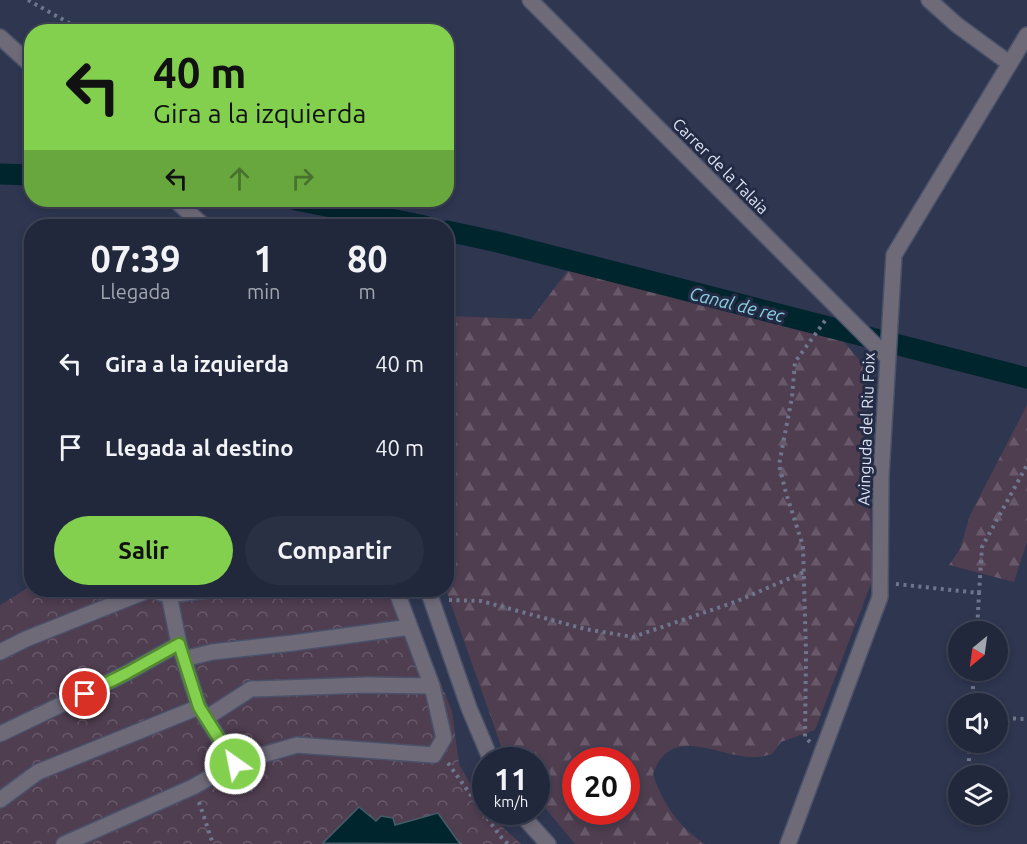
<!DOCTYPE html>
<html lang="es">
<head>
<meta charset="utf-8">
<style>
  body { margin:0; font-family:Ubuntu,sans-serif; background:#2a3043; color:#f1f3f6; height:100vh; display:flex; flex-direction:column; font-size:22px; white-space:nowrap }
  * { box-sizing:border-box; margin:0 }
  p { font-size:20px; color:#a2a6af }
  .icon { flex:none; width:33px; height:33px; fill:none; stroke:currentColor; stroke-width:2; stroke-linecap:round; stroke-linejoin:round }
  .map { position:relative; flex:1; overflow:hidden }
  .sheet { position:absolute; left:24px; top:219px; width:430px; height:378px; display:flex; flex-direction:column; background:#22283c; border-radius:24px; box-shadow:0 3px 9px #0003,0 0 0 2px #3f4456 }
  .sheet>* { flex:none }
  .banner { position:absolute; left:24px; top:24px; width:430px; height:183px; border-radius:24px; box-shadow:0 3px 9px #0003,0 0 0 2px #3f4456; background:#83d04e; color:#111; overflow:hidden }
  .needle { width:39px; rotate:209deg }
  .controls { position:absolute; left:948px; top:621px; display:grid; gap:12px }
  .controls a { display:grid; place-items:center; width:60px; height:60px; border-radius:50%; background:#22283c; box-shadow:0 3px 9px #0003,0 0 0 2px #3f4456; font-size:30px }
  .speed { position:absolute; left:472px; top:747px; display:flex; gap:12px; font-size:30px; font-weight:700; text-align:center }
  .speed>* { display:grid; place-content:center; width:78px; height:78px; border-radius:50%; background:#22283c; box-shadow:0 3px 9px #0003,0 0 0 2px #3f4456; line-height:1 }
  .speed small { font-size:15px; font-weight:400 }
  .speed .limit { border:9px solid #d22; background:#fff; color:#111 }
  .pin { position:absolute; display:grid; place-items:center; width:51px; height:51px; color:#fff; margin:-26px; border:3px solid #fff; border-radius:50%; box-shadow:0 2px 6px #0007 }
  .me { position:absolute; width:66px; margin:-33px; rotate:327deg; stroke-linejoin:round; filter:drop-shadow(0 0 4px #0008) }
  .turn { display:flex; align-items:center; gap:21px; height:126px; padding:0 30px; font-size:27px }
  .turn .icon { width:78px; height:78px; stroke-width:2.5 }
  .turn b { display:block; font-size:42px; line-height:51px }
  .lanes { display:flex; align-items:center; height:57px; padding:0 30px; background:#0003; justify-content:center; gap:30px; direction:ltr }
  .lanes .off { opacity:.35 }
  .eta { display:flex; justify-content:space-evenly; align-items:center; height:102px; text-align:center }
  .eta b { font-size:36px; font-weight:700; line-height:42px }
  .action { display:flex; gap:12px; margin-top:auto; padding:12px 30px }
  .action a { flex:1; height:69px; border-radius:36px; background:#83d04e; color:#111; font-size:24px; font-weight:700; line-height:69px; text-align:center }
  .action a+a { background:#2a3043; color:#f1f3f6 }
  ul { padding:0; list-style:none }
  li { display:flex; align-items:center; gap:18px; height:84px; padding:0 30px }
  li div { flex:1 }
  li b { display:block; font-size:22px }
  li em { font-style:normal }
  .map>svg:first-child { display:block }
</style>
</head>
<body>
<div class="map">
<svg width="1027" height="844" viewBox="0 0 1027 844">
  <defs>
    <pattern id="forest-firs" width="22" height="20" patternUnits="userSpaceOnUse" patternTransform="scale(1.5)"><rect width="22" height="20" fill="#4f3d50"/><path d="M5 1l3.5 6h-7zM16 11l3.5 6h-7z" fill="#68596a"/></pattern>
    <pattern id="park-crowns" width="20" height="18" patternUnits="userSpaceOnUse" patternTransform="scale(1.5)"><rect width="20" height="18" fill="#4f3d50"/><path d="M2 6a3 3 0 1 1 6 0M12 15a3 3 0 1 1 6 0" fill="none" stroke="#68596a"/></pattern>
  </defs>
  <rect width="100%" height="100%" fill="#2e3650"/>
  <path fill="url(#forest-firs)" fill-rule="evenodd" d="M575,261L821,315L867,369L872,581L815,730L781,742L772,754C768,755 763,757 758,757C722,760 671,721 653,774C662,803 680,828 705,844H575L537,798V760H506L446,590L447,316L531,319ZM576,760H627V812H576Z
    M1027,405V542L1014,582L949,565L960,549L970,515Z"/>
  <path fill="url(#park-crowns)" d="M31,586L32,590H403L452,711L459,764L486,812L521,844H0V605Z"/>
  <path fill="#00252d" stroke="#435e69" stroke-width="1.5" d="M359,807L376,821L381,816L393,818L395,825L438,813L460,844L323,843Z"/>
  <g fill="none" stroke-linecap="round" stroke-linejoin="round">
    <path stroke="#00252d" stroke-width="21" d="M0,174L32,175
      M296,200L425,226
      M447,231L498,242L1027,378"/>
    <g stroke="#4a526a" stroke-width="18">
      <path id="minor" d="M530,0L887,357
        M929,0L957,25L1009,63
        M0,37L32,66
        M175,200L204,226
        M428,590L469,708L491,760
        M160,593L169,595L209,590
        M169,595L179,644L199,707L235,763
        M0,652L26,639L149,590
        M184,659L212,652L293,643L410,627
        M206,718L251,689L368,685L432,686
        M0,734L127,673L179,644
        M0,800L38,772L199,707
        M519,812L548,844
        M64,844L193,787L235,763L297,745L434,755L444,738L432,686L396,590
        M788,844L880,597L881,476L894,255L1027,35"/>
    </g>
    <path stroke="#6e768c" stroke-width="4" stroke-dasharray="3 4.5" stroke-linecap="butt" d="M28,0L85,32
      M410,200L413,205
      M896,584L979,593L977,632
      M979,593L982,547L1027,465
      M449,600L481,601L585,629L633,637L735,602L804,572
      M972,704L974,670
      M998,718L1027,719
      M810,742L805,737L806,653L803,546L786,493L779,465L792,397L795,362L827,318
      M448,763L500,836L508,844
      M968,776L970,742
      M199,802L213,844"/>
    <use href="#minor" stroke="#6e6a78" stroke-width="15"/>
  </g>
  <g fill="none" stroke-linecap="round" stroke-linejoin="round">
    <g stroke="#558733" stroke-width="15">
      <path id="route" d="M85,694L127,673L179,644L199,707L235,764"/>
    </g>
    <use href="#route" stroke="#83d04e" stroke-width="10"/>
  </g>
  <g text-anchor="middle" stroke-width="6" stroke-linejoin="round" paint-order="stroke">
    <g font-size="16" fill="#dee4f5" stroke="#242c45">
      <text transform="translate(721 166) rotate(45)" y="6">Carrer de la Talaia</text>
      <text transform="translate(866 429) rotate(-88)" y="6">Avinguda del Riu Foix</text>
    </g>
    <g font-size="18" font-style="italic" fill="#8cd1e3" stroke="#242c45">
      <text transform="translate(737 305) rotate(14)" y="6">Canal de rec</text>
    </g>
  </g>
</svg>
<div class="controls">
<a><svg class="needle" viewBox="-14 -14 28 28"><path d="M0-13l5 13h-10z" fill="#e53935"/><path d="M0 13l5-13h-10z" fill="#a2a6af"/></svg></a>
<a><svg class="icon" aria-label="sound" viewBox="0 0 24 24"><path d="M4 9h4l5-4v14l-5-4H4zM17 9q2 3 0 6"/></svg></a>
<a><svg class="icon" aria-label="layers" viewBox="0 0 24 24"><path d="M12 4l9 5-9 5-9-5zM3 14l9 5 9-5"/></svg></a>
</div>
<div class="speed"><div>11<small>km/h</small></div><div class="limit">20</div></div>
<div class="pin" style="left:85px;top:694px;background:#d93025"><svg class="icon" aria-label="arrive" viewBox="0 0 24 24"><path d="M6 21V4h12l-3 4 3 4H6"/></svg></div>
<svg class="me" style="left:235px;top:764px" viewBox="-20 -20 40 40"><circle r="17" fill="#83d04e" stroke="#fff" stroke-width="3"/><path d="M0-11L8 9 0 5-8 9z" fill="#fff"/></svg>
<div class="banner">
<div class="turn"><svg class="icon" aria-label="left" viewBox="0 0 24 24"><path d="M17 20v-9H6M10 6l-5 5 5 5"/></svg><div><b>40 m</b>Gira a la izquierda</div></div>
<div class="lanes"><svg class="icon" aria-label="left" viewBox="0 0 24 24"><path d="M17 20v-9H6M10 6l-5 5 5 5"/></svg><svg class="icon off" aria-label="ahead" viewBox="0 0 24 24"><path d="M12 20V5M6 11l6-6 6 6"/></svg><svg class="icon off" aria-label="right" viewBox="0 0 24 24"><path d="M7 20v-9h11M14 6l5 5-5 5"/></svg></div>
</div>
<section class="sheet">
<div class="eta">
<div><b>07:39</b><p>Llegada</p></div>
<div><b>1</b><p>min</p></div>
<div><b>80</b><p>m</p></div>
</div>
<ul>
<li><svg class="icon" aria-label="left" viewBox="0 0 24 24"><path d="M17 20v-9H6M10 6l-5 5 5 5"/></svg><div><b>Gira a la izquierda</b></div><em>40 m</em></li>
<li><svg class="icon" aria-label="arrive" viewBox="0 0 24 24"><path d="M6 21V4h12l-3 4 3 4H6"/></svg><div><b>Llegada al destino</b></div><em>40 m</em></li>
</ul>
<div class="action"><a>Salir</a><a>Compartir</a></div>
</section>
</div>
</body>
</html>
